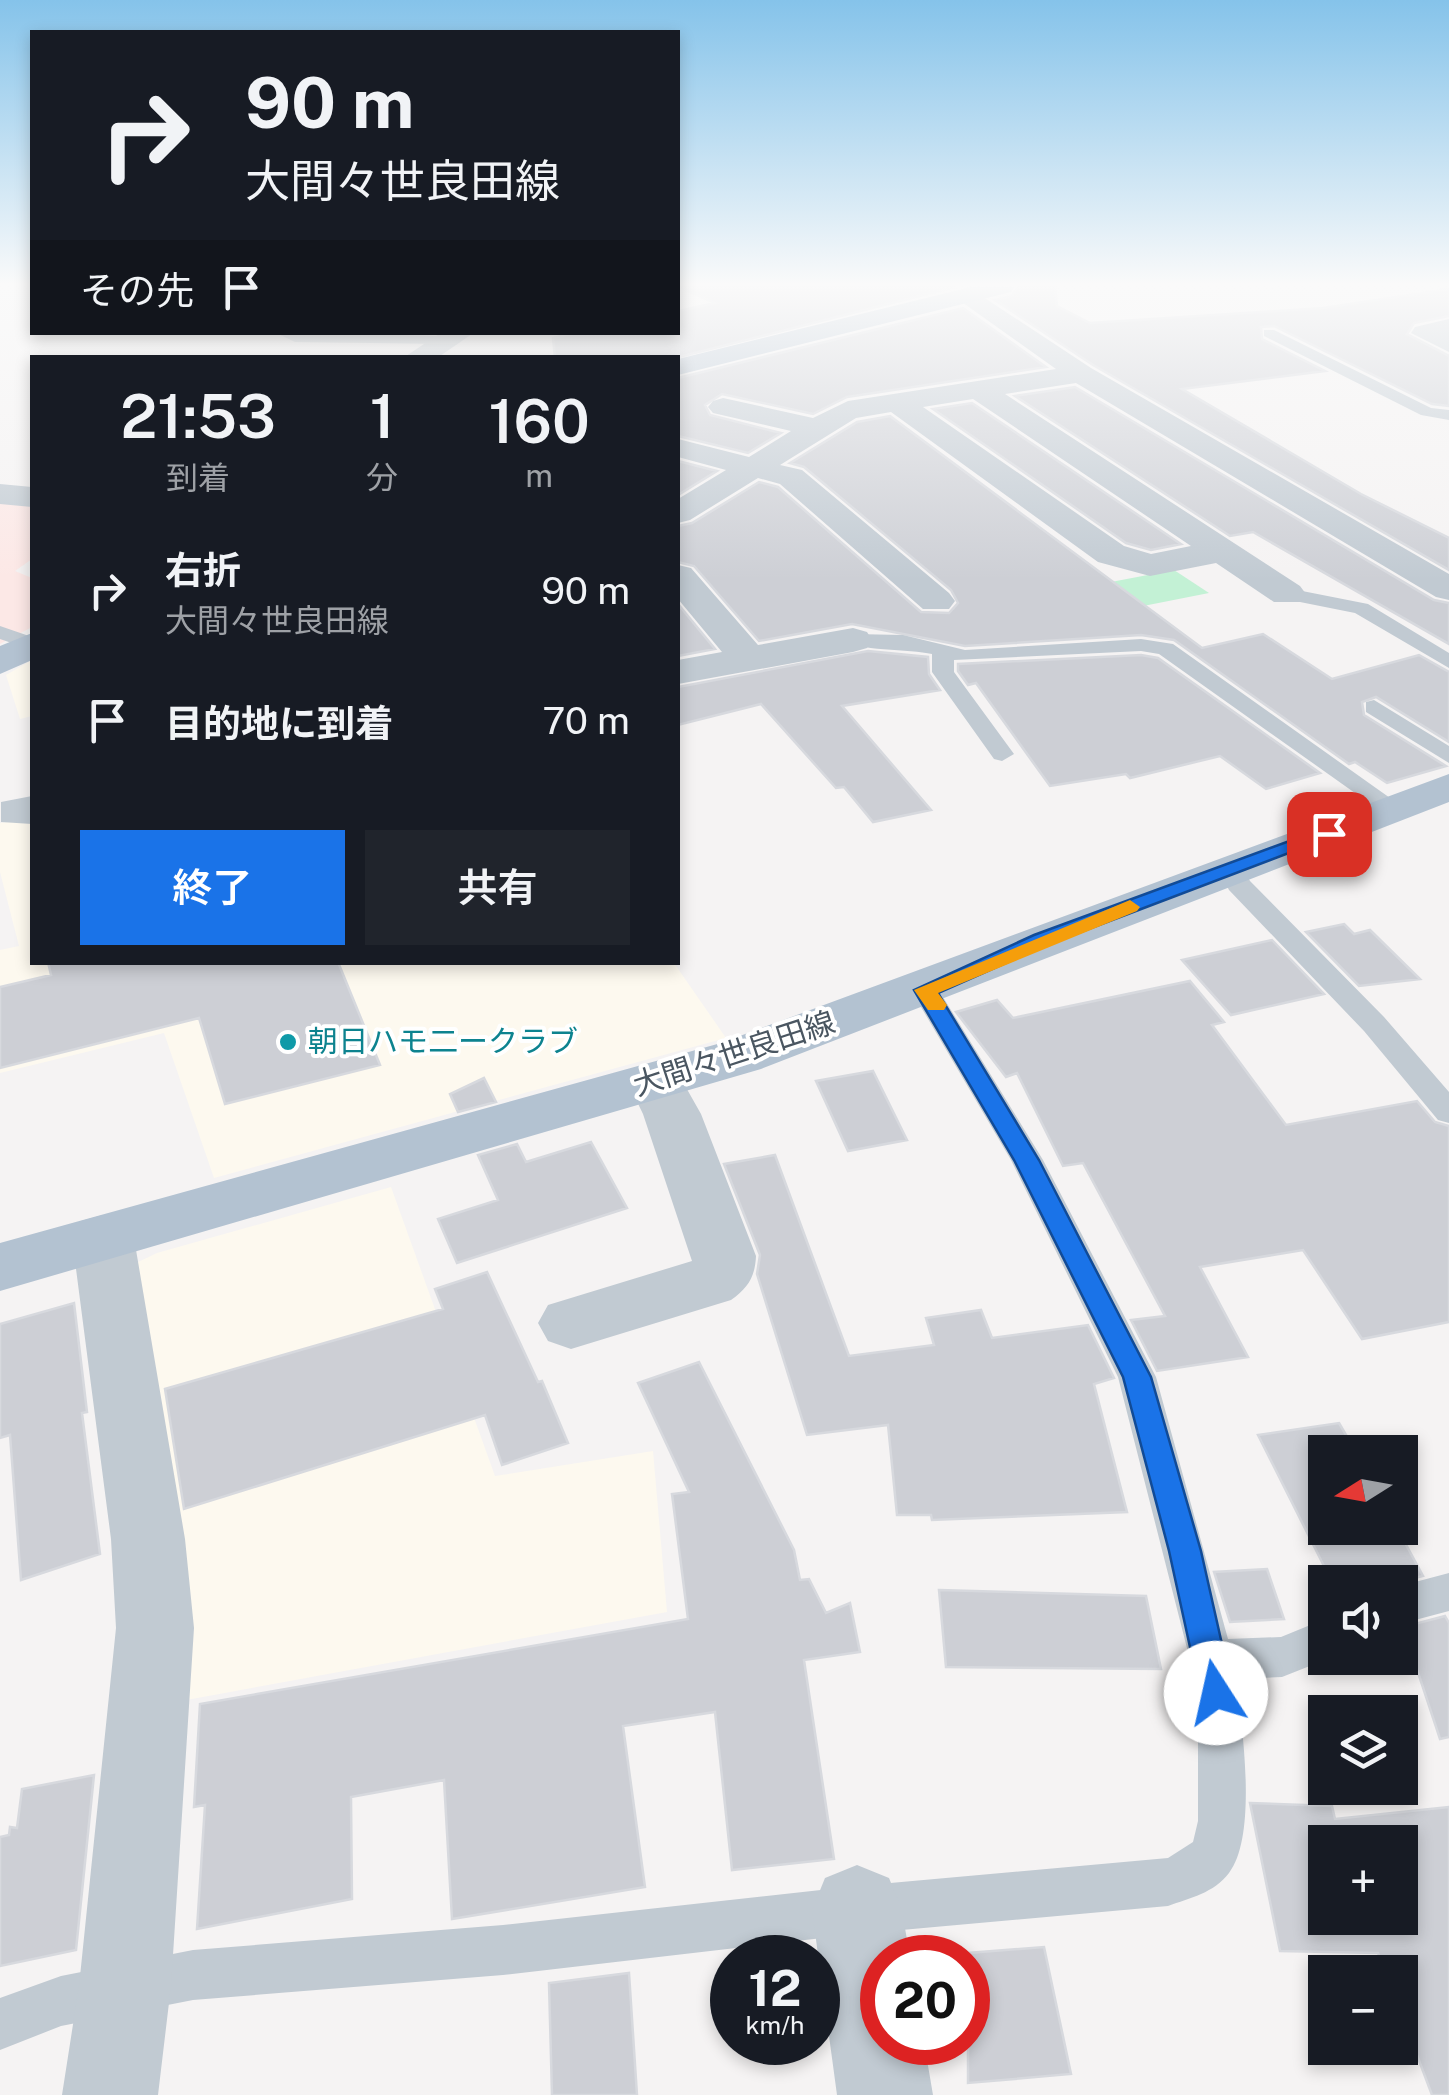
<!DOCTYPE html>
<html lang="ja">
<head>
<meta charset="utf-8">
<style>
  body { margin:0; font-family:"Public Sans","Noto Sans JP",sans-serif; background:#20242c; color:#f1f3f6; height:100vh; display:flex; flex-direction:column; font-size:38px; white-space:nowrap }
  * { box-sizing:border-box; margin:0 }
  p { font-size:32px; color:#9ea1a6 }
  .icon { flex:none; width:55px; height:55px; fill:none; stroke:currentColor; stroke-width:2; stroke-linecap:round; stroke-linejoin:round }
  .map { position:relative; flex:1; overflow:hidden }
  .panel { position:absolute; left:30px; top:355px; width:650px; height:610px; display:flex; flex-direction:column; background:#171b24; border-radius:0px; box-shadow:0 5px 15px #0003 }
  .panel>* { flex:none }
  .guide { position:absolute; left:30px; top:30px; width:650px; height:305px; border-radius:0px; box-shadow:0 5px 15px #0003; background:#171b24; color:#f1f3f6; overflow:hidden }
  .needle { width:65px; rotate:259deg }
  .buttons { position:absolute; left:1308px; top:1435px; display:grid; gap:20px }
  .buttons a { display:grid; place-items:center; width:110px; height:110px; border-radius:0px; background:#171b24; box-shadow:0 5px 15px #0003; font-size:50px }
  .speed { position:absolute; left:710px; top:1935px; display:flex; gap:20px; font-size:50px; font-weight:700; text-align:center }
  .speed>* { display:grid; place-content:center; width:130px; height:130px; border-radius:50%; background:#171b24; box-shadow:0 5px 15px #0003; line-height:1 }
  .speed small { font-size:25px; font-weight:400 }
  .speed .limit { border:15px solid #d22; background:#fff; color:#111 }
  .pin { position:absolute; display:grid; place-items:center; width:85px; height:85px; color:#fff; margin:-42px; border-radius:20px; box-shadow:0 5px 15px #0006 }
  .me { position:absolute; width:110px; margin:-55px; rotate:350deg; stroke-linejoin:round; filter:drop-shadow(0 0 8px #0008) }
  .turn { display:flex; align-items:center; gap:35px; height:210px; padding:0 50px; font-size:45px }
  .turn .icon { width:130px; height:130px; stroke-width:2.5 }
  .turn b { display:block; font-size:70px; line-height:85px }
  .then { display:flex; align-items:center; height:95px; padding:0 50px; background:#0003; gap:20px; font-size:38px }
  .eta { display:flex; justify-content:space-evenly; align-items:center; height:170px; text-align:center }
  .eta b { font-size:60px; font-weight:600; line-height:70px }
  .cta { display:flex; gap:20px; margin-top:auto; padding:20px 50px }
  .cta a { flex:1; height:115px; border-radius:0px; background:#1a73e8; color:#fff; font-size:40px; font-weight:600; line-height:115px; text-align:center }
  .cta a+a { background:#20242c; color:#f1f3f6 }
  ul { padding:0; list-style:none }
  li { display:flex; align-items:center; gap:30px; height:130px; padding:0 50px }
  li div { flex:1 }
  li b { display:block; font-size:38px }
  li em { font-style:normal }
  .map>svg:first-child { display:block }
</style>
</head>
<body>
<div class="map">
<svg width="1449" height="2095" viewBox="0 0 1449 2095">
  <rect width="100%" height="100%" fill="#f5f3f3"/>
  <path fill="#fdf9ef" d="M32,660V716L20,719L6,675Z
    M32,819V962L674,963L726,1038L214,1178L164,1033L0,1073V950L19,946L0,872V823Z
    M391,1187L495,1476L653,1451L667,1612L170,1703L134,1264L157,1253Z"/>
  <path fill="#fce8e6" d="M0,502L32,505V559L15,571L32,578V627L0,644Z"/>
  <path fill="#c3f1d5" d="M1174,570L1209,593L1123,610L1090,586Z"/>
  <path fill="#cdcfd5" stroke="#d7d9de" stroke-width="2.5" fill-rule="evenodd" d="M679,287H955L675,358H555L553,338L578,332H678V311L715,303Z
    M1018,287H1055L1057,306L1090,323L1323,308L1449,289V316L1414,323L1407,334L1449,356V406L1432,404L1274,326L1261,327L1262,339L1325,371L1182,389L1361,494L1449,538V570L1093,365L995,300L1012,296Z
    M963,308L1046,367L847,397L813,414L722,394L705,405L710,415L781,433L748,453L678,436V378Z
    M1075,387L1434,600L1449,603V644L1253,532L1230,536L1015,396Z
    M972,403L1181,544L1151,550L1126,543L933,409Z
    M890,416L1202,648L1263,634L1332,679L1419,655L1449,672V742L1376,697L1362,702L1364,715L1446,766L1387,783L1355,762L1349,764L1174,640L1141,635L965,646L852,624L759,641L694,566L678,562V526L692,523L759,482L778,487L921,612L949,613L958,603L951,590L804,467L790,463L857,422Z
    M678,461L717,471L678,495Z
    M678,604L715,649L678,656Z
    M868,651L928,657L929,674L940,690L842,706L931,810L873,822L844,787L836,788L761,704L678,725V687Z
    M1141,655L1158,658L1320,773L1266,789L1220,756L1130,778L1126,774L1050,786L976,683L968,685L958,671V664Z
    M1344,924L1354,934L1370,930L1420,979L1359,986L1306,932Z
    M1272,940L1324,994L1231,1015L1182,960Z
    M48,962H338L380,1065L225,1104L199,1018L0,1068V987L51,975Z
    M1190,981L1224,1022L1212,1025L1286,1125L1417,1101L1435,1122L1449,1126V1322L1362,1339L1303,1250L1200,1267L1248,1357L1157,1371L1131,1320L1165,1316L1083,1163L1063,1166L1017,1073L1006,1077L956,1012L997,1000L1013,1018Z
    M873,1071L907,1140L848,1151L816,1081Z
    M484,1078L496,1102L458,1112L450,1094Z
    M591,1142L627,1208L457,1263L438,1219L498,1200L478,1155L517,1144L526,1162Z
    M775,1155L849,1356L934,1345L926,1318L981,1310L992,1338L1088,1325L1114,1378L1094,1384L1127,1512L932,1520L931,1515H897L888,1425L807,1435L757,1274L760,1255L724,1164Z
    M487,1272L538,1382L542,1381L568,1443L502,1465L485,1415L184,1509L165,1389L443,1309L435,1289Z
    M74,1303L87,1412L82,1413L100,1554L21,1580L10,1435L0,1438V1324Z
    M699,1362L794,1550L800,1580L809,1579L826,1613L850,1603L860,1652L804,1660L834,1859L732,1870L715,1712L623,1726L645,1887L452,1919L444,1780L351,1797L352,1899L197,1929L205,1805L194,1807L200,1704L688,1619L672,1494L689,1492L638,1383Z
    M1339,1423L1356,1452H1325V1528H1397L1423,1576L1399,1582H1389L1387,1577L1332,1582L1258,1435Z
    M1267,1569L1284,1619L1230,1622L1214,1572Z
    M939,1590L1146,1596L1161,1669L946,1667Z
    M1445,1616L1449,1623V1737L1440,1739L1403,1627Z
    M94,1775L76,1950L0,1966V1837L9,1835L10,1827L17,1828L22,1789Z
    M1250,1803L1332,1806L1335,1819L1449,1807V2095H1432L1400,2010V1972H1386L1378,1953L1280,1951ZM1325,1842H1400V1918H1325Z
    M1044,1947L1071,2074L968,2083V1953Z
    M629,1973L637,2095H552L549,1983Z"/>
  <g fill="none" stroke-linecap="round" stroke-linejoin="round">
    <path fill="#c1cad2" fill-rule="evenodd" d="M1264,330H1274L1431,408L1449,410V420L1421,415L1264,336Z
      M274,332L446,336L453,340L446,344L295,342Z
      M1287,588L1368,604L1449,653V668L1355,613L1280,598L1277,594Z
      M0,626L32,637V650L0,639Z
      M903,635L965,650L1141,639L1173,644L1407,810L1395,817L1386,815L1159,654L1141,651L954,660V672L1014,754L1002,761L994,759L932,672V654C911,649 855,651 842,640L853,634Z
      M1374,700L1449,746V763L1366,712V702Z
      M1231,861L1240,863L1250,881L1384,1017L1449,1092V1123L1438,1120L1364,1031L1229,890L1218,869Z
      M925,981L935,984L1043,1160L1156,1377L1228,1639L1281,1637L1325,1619V1658H1330L1282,1677L1236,1679C1242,1725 1258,1835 1229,1873C1214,1893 1190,1898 1168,1906L857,1934L503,1975L193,2000L61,2026L0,2050V1998L61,1976L193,1950L503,1925L857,1886L1168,1858L1193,1842L1198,1821V1725L1190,1660L1118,1377L1011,1160L911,990Z
      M1449,1573V1611L1400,1624V1586Z"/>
    <path fill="#c1cad2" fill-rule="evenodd" d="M968,287L1091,368L1449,574V600L1436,597L1076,383L1005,394L1300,586L1306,594L1300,602H1274L1216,563L1150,576L1098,562L891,412L856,418L780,465L802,470L949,593L955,601L949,609H923L780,484L758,478L690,520L678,523V499L726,470L678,457V439L749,457L791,431L713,413L708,407L713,401L723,398L813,418L848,401L1056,369L959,300L955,295ZM973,399L1191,546L1151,554L1124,546L923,407Z
      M1449,319V352L1411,333L1415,327Z
      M442,332H475L437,358H403Z
      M0,484L32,487V507L0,504Z
      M678,565L691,568L758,645L853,628L867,632L872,640L867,648L853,652L678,684V660L722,652L678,599Z
      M32,796V824L1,822V802Z
      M655,1062L675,1068L701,1114L756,1256C755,1277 748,1288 731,1300L571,1349L548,1341L538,1323L548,1305L692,1261L643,1114L627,1081L635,1068Z
      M103,1215L125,1221L134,1238L185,1539L194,1628L171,1986L158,2095H62L79,1986L116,1628L111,1539L72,1238L81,1221Z
      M857,1865L889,1878L902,1910L910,1958H882V2042H924L933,2095H837L812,1910L825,1878Z"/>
    <path fill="#b3c2d1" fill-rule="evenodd" d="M971,287H1014L1011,292L678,375V359Z
      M32,633V660L0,674V646Z
      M1449,774V802L761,1069L0,1291V1243L721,1043Z"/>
  </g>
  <linearGradient id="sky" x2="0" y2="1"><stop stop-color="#85c3ea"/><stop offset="0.49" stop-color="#fafafa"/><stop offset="1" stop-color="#fafafa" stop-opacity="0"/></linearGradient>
  <rect width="1449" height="580" fill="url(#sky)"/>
  <path fill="#1a73e8" stroke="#114b97" stroke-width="2.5" d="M1322,829L1339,834L1049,944L938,993L1039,1160L1151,1377L1201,1551L1233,1693L1228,1704L1216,1709L1204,1704L1200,1693L1169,1551L1123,1377L1014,1160L914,990L1034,935Z"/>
  <path fill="#f59e0b" d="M1130,900L1140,907L1137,911L938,993L947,1005L944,1010H928L914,990Z"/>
  <circle fill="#0f9aa8" stroke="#fff" stroke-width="4" cx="288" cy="1042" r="10"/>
  <g text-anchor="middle" stroke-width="8" stroke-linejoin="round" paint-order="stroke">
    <g font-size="30" fill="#0d838f" stroke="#fff" text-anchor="start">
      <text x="308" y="1052">朝日ハモ二ークラブ</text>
    </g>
    <g font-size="30" fill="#4a5661" stroke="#fff">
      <text transform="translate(734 1054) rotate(-18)" y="10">大間々世良田線</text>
    </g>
  </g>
</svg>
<div class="buttons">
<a><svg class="needle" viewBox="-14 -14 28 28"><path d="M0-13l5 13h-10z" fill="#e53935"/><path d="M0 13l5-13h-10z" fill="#9ea1a6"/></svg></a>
<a><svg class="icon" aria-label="sound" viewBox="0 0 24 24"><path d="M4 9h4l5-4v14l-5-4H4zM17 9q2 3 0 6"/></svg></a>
<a><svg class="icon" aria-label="layers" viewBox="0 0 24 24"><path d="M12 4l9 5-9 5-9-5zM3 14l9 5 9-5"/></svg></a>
<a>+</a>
<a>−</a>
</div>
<div class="speed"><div>12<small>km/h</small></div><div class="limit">20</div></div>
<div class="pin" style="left:1329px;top:834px;background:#d93025"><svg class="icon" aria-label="arrive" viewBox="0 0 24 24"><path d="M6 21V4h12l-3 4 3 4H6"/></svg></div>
<svg class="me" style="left:1216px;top:1693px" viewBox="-20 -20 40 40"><circle r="19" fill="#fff"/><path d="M0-13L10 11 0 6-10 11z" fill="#1a73e8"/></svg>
<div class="guide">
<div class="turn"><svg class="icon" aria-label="right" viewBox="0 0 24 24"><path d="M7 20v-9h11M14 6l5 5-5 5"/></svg><div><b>90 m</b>大間々世良田線</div></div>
<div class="then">その先<svg class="icon" aria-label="arrive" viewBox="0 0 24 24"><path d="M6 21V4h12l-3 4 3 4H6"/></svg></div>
</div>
<section class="panel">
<div class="eta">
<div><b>21:53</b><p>到着</p></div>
<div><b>1</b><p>分</p></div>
<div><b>160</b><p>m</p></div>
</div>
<ul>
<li><svg class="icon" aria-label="right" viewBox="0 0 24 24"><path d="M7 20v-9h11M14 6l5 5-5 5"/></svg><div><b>右折</b><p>大間々世良田線</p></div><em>90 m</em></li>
<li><svg class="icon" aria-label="arrive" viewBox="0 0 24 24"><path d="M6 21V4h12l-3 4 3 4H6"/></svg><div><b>目的地に到着</b></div><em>70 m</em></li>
</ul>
<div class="cta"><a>終了</a><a>共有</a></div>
</section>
</div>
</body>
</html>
